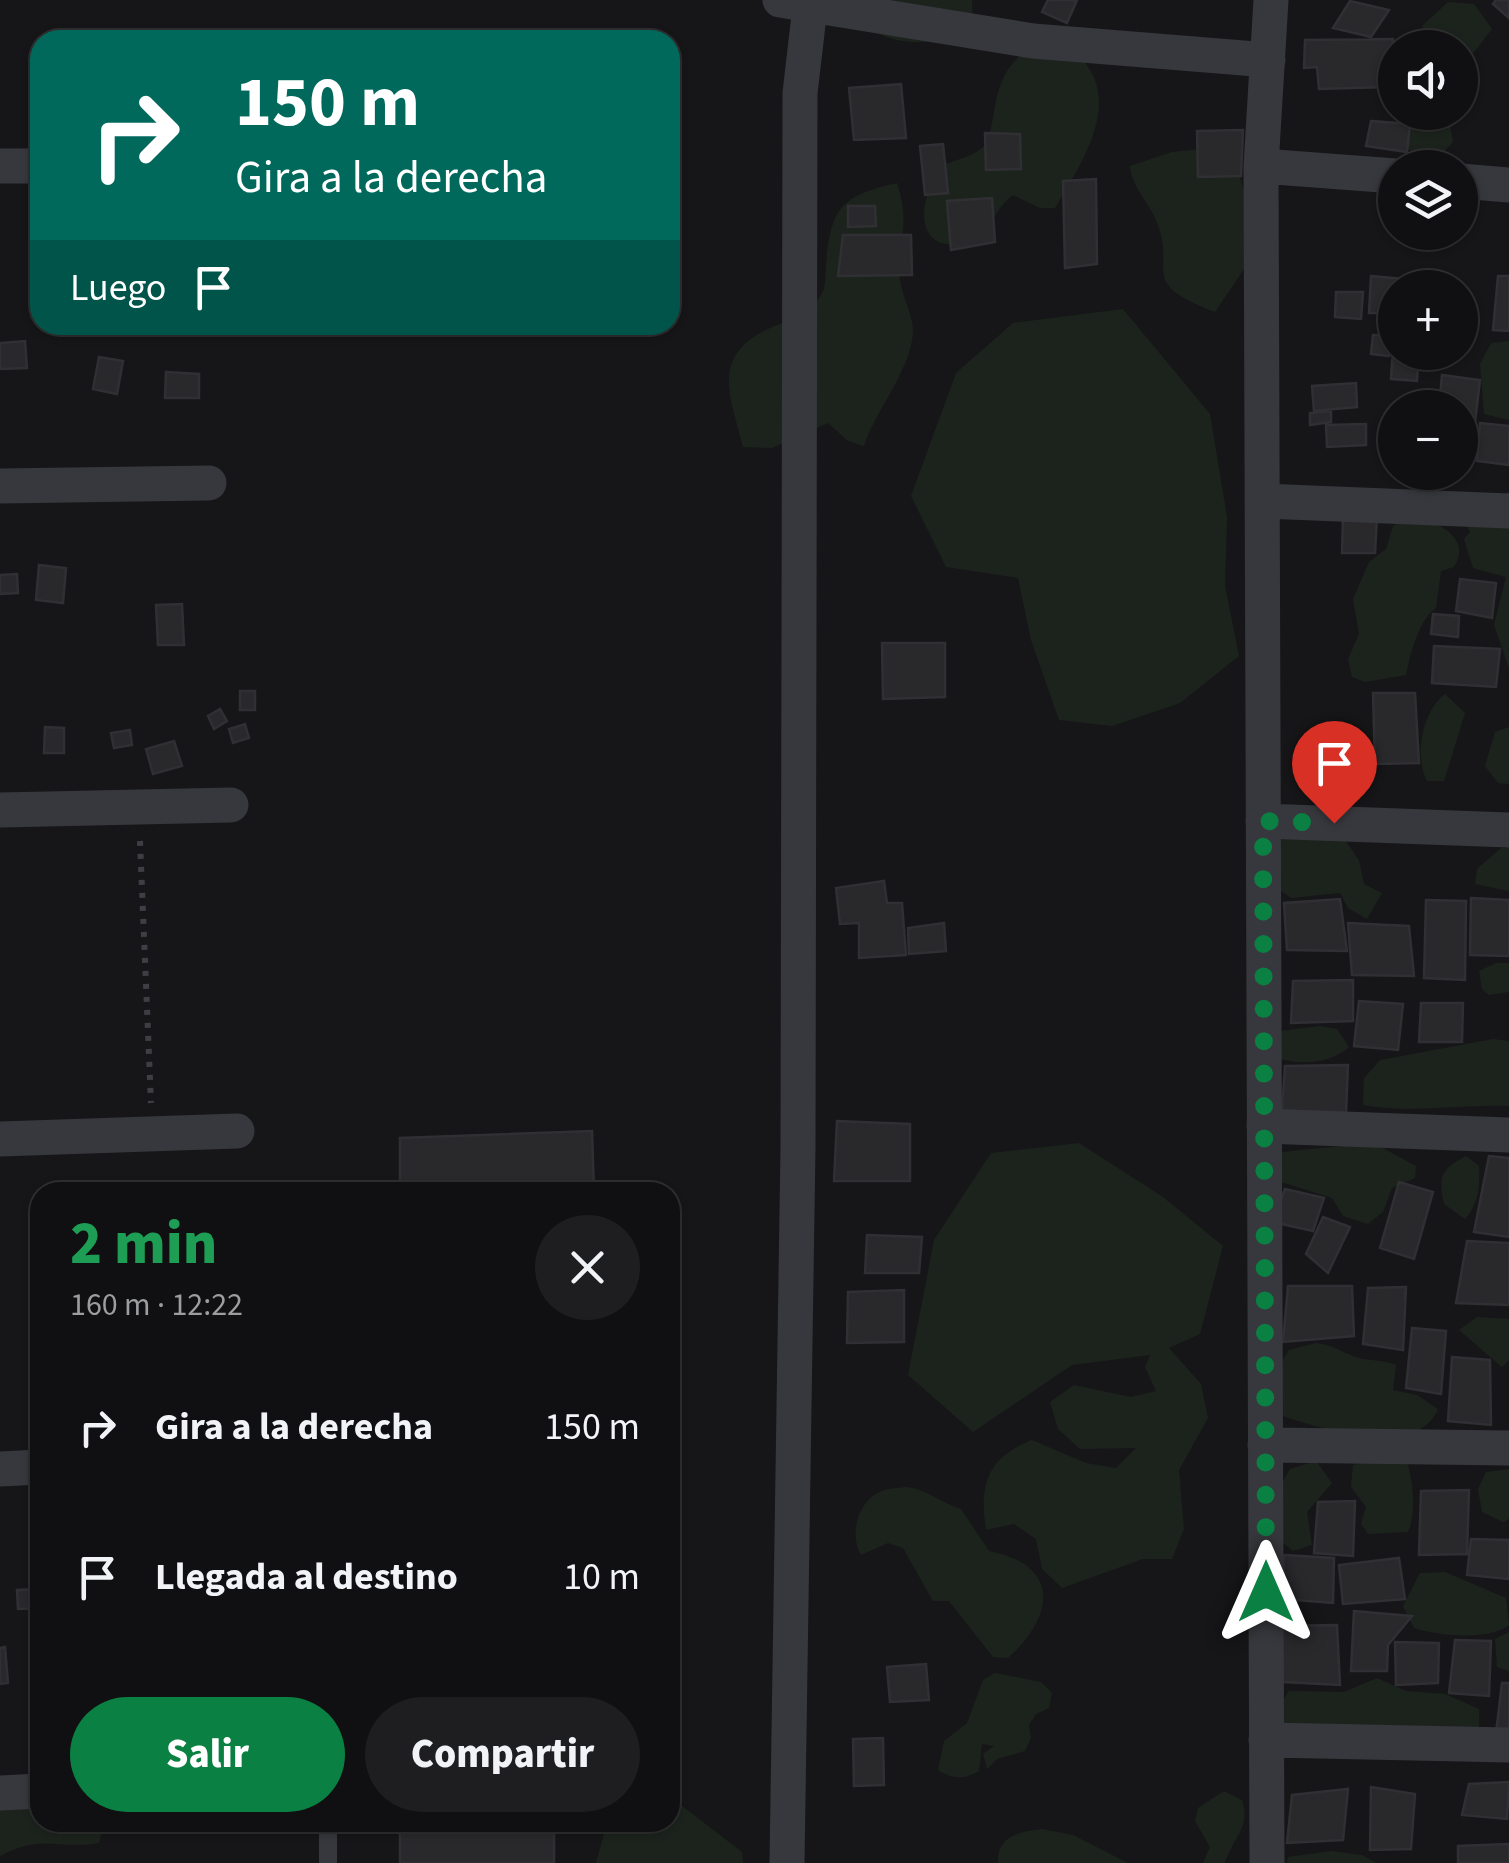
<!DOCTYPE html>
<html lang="es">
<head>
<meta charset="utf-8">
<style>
  body { margin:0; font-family:"Source Sans 3",sans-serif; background:#1e1e20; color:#f1f3f6; height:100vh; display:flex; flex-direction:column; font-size:38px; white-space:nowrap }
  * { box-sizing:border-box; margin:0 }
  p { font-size:32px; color:#9c9d9f }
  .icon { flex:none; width:55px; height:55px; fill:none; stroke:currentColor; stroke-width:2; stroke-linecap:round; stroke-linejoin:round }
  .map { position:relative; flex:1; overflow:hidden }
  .side { position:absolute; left:30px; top:1182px; width:650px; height:650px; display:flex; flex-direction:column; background:#101012; border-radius:30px; box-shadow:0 2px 8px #0004,0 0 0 2px #303032 }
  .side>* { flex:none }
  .hud { position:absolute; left:30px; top:30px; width:650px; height:305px; border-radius:30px; box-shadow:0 2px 8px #0004,0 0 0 2px #303032; background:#00695c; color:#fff; overflow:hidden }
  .controls { position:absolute; left:1378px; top:30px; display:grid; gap:20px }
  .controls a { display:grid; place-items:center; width:100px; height:100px; border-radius:50%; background:#101012; box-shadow:0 2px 8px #0004,0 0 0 2px #303032; font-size:50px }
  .pin { position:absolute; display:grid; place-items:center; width:85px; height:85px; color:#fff; margin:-102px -42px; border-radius:50% 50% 50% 0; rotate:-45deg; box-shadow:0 0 10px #0007 }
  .pin .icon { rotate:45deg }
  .me { position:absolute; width:110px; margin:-55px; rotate:0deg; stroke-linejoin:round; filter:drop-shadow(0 0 8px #0008) }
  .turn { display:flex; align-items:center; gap:35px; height:210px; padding:0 40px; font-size:45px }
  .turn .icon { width:130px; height:130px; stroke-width:2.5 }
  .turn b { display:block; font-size:70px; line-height:85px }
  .then { display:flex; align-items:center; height:95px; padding:0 40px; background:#0003; gap:20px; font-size:38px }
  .round { display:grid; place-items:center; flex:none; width:105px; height:105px; border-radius:52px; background:#1e1e20 }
  .summary { display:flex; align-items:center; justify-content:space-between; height:170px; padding:0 40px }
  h1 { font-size:60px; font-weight:800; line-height:75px; color:#1e9e55 }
  .button { display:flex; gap:20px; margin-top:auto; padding:20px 40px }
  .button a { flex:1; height:115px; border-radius:60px; background:#0b8043; color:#fff; font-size:40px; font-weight:800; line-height:115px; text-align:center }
  .button a+a { background:#1e1e20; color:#f1f3f6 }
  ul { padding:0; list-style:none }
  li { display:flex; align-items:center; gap:30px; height:150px; padding:0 40px }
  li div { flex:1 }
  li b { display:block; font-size:38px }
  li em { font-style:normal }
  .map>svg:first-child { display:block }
</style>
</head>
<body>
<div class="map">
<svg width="1509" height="1863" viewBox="0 0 1509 1863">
  <rect width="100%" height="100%" fill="#161618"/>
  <path fill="#1c231d" d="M867,0H972L973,30C939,41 911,49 877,33Z
    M1448,2L1474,4L1492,29L1471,56L1460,61V48L1434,47L1422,26Z
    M1020,56L1080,57C1124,102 1081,164 1055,208H1040L1013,195C997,206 994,224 977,235C952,252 923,246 924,212C925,196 933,181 939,167C953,160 970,158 982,148C999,132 987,84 1020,56Z
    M1417,113H1441L1450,124L1453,142L1439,156L1404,149V132Z
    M1201,149L1234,158L1249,207L1244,269L1215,312C1132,280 1181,272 1154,216C1145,197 1132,187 1130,166L1172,152Z
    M897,183C909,221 901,232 899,269C898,289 912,310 913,330C913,367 875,411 864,446L848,441L828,423L772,448L743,447C728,390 710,352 777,325C795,318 810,312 821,295C826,288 825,275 826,265C831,207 841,196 897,183Z
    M1123,309L1210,414L1227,517L1225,586L1239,656L1180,703L1112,726L1059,720L1031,640L1018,578L946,567L911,496L956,373L1013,323Z
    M1509,341V420L1484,414L1480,364L1491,343Z
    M1509,492V668L1494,625L1506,577L1473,568L1464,539L1470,532L1461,513L1466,505Z
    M1412,515C1435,522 1473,536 1454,567L1441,571L1436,608C1418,621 1411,653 1406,675L1365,682L1352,677L1348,659L1359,634L1353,599L1369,562L1386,549L1393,526Z
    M1445,694L1465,713L1444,781H1427C1414,757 1422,711 1445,694Z
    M1509,727V784L1498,783L1485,766L1495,732Z
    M1284,834L1345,840L1359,860L1364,884L1382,893L1367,919L1348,908L1340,893L1291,898L1274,886L1267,874Z
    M1509,847V891L1475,884L1477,869L1501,848Z
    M1496,963H1509V992L1489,995L1482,989L1479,971Z
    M1320,1026L1337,1029L1349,1047C1332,1063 1302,1065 1280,1059L1279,1031Z
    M1493,1039L1509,1041V1106C1459,1104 1412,1114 1363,1105L1364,1078L1380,1060Z
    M1079,1143L1163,1197L1223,1246L1200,1334L1169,1348L1201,1384L1208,1418L1179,1470L1184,1529L1172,1559H1143L1062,1588L1042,1569L1036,1539L1014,1524L986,1530C979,1484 987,1458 1032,1440L1086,1463L1116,1468L1136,1448L1080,1449L1058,1429L1050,1402L1074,1385L1131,1397L1156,1391L1145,1367L1150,1355L1072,1365L973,1432L908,1375L934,1240L991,1153Z
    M1351,1145L1381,1147L1416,1166L1415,1178L1392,1188L1383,1212L1368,1224L1343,1216L1332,1198L1278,1181L1282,1152Z
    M1466,1156L1479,1166C1480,1186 1479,1204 1465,1219L1444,1204C1438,1177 1441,1169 1466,1156Z
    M1477,1317L1509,1319V1360L1502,1367L1459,1330Z
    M1316,1343C1337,1345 1346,1356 1363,1359C1376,1361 1384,1360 1396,1365L1393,1390L1417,1395L1438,1409C1418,1459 1317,1428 1277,1414L1275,1373L1289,1350Z
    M1404,1454C1413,1473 1417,1513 1408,1532L1368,1534L1361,1524L1366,1507L1351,1487L1353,1465Z
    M1316,1461L1332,1483L1307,1512L1312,1545L1293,1551L1277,1538L1278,1490L1290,1469Z
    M1509,1469V1519L1503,1522L1482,1512L1478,1489L1486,1472Z
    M907,1487C929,1490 941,1503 961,1509L989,1551C1061,1565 1055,1616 1008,1658L993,1657L949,1601H933L903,1548L888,1543L861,1555C849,1536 857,1500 882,1491C889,1488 899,1488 907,1487Z
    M1445,1572L1506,1598L1509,1625C1487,1641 1440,1636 1414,1628L1403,1606L1420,1573Z
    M1509,1632V1671L1497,1667L1495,1639Z
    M995,1673L1041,1682L1052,1693L1049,1708L1036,1714L1029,1725L1031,1738L1025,1751L997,1759L987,1769L983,1754L994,1746L982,1744L979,1771C963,1780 953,1779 938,1770L944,1741L967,1723L983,1680Z
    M1377,1678L1406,1691L1445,1694L1479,1709V1730L1274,1734L1273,1716L1289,1691L1344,1692Z
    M1224,1791L1242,1800C1251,1829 1232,1839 1225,1863H1203L1210,1847L1195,1821L1198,1808Z
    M40,1798V1822L104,1823L99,1843C56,1850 44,1833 0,1856V1804Z
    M677,1802L742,1852L743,1863H596L605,1830L626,1823L670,1822V1805Z
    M1042,1829L1073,1835L1128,1863H998C997,1836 1018,1832 1042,1829Z
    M1331,1851L1362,1855L1376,1863H1287L1288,1857Z"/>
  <path fill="#29292c" stroke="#303034" stroke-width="2.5" d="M1048,0H1077L1067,23L1042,12Z
    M1496,0H1509V18L1493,4Z
    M1350,1L1389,10L1371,37L1333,28Z
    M1393,39V69L1385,73L1387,87L1319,89L1317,67L1304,68L1305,40Z
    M901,84L906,138L854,140L849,88Z
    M1371,121L1410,124L1407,152L1366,146Z
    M1243,130L1241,176L1198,177L1197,131Z
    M985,133L1020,134L1021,169L986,170Z
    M943,144L948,193L925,195L920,146Z
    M1096,179L1097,264L1065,268L1063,181Z
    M992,198L995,242L951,250L947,201Z
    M848,206H875L876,226L848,227Z
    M843,235H911L912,275L838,276Z
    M1371,276L1426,281V288H1395V313H1369Z
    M1498,276H1509V331L1493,330Z
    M1336,292H1363L1361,319L1335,317Z
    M1394,333L1395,352H1419L1417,381L1391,379Z
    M1373,335H1392L1389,356L1371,354Z
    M25,341L27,368L0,369V343Z
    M99,357L123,361L117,394L93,389Z
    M166,372L199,374V398H165Z
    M1442,375L1480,380L1470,465L1460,464V408H1439Z
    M1356,383L1357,407L1314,411L1312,386Z
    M1331,411V422L1310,425V413Z
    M1480,423L1509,426V465L1477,461Z
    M1366,424V445L1327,447L1326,425Z
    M1377,516L1375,553H1342L1343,517Z
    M39,565L66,568L63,603L36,600Z
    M17,574L18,593L0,594V575Z
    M1460,579L1496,583L1492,618L1456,611Z
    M182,604L184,645H158L156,605Z
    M1433,614L1459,616L1458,637L1431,634Z
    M882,643H945V697L883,699Z
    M1434,646L1500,649L1496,687L1432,683Z
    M240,691H255V710H240Z
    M1373,693H1415L1419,763L1375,764Z
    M220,709L227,721L214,729L208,716Z
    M245,724L249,738L233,743L229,729Z
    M45,727L64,728V753H44Z
    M130,730L132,745L114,748L111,733Z
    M174,741L182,766L153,774L146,749Z
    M884,881L887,903H902L906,955L859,958V923L840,924L836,888Z
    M1471,898L1509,900V956L1470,955Z
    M1340,899L1347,951L1287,950L1284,903Z
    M1426,900L1466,901L1465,980L1424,978Z
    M944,923L946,951L909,954L908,928Z
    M1348,923L1409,926L1414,976L1352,975Z
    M1353,980V1021L1291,1023L1293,981Z
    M1359,1001L1403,1004L1398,1050L1354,1046Z
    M1421,1003H1463L1462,1042H1419Z
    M1348,1065L1346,1113L1282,1111L1285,1066Z
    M837,1121L910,1124V1181H834Z
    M592,1131L594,1192H400V1138Z
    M1489,1156L1509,1158V1237L1474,1232Z
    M1399,1182L1433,1192L1414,1259L1380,1248Z
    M1285,1189L1324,1198L1313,1231L1273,1222Z
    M1323,1217L1350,1227L1328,1273L1306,1254Z
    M867,1235L922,1237L919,1273H865Z
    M1467,1241L1509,1243V1305L1456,1303Z
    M1288,1286H1352L1354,1336L1283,1342Z
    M1406,1287L1403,1350L1363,1344L1368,1288Z
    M904,1290V1342L847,1343L848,1292Z
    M1412,1328L1446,1331L1441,1394L1406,1388Z
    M1452,1357L1490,1360L1491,1425L1448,1421Z
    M1469,1490L1467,1554L1419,1555L1421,1491Z
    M1355,1501L1353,1556L1314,1553L1318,1502Z
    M1471,1539L1509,1540V1579L1467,1575Z
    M1284,1555L1334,1558L1333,1603L1283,1599Z
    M1399,1558L1405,1599L1343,1604L1339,1565Z
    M40,1589V1608L18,1609L17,1590Z
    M1354,1611L1412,1616L1388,1645L1387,1671H1351Z
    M1337,1625L1340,1685L1283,1682L1280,1626Z
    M1455,1640L1491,1641L1489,1696L1449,1693Z
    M1395,1642L1439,1643L1438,1683L1396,1685Z
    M5,1647L8,1683L0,1684V1648Z
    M926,1664L929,1700L890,1702L887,1667Z
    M1502,1683H1509V1734L1496,1733Z
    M883,1738L884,1785L854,1786L853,1739Z
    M1509,1782L1507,1819L1462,1815L1469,1784Z
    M1371,1787L1415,1794L1411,1849L1370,1850Z
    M1348,1789L1343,1840L1287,1843L1292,1795Z
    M400,1822H554V1863H400Z
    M1509,1844V1863H1458V1846Z"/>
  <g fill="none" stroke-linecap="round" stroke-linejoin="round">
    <path stroke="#3d3f44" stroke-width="6" stroke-dasharray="5 8" stroke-linecap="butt" d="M140,841L151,1103"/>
    <path stroke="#37383d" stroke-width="18" d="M328,1822V1863"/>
    <path stroke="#37383d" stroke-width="35" d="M780,0L1033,41L1268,60
      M0,166H40
      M1261,166L1395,176
      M1460,181L1509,185
      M0,486L209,483
      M1262,501L1509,511
      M0,810L231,805
      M1263,821L1509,830
      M1264,1126L1509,1135
      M0,1139L237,1131
      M1265,1445L1509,1448
      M0,1469L40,1467
      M1266,1740L1509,1745
      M0,1793L40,1791
      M787,1863L798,1147L800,93L810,7
      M1267,1863L1261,166L1271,0"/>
  </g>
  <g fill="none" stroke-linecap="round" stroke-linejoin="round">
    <path stroke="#0b8043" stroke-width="18" stroke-dasharray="0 32.4" d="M1266,1592L1263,821L1334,823"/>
  </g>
</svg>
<div class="controls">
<a><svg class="icon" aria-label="sound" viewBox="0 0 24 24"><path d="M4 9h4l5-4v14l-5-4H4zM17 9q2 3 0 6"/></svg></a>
<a><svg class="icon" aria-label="layers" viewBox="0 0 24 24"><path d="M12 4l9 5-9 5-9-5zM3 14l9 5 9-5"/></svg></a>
<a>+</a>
<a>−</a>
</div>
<div class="pin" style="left:1334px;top:823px;background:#d93025"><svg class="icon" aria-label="arrive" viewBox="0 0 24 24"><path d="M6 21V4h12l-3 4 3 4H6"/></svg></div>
<svg class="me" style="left:1266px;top:1592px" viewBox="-20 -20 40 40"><path d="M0-17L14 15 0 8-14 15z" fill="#0b8043" stroke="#fff" stroke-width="4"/></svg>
<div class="hud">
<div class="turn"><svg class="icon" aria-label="right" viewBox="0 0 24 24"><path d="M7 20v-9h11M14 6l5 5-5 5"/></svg><div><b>150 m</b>Gira a la derecha</div></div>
<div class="then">Luego<svg class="icon" aria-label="arrive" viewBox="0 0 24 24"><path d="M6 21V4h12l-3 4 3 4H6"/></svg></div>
</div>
<section class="side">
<div class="summary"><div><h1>2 min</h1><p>160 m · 12:22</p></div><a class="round"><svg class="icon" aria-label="close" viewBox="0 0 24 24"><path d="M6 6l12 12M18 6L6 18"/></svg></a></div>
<ul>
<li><svg class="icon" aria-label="right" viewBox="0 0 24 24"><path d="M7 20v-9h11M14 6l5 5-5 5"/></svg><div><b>Gira a la derecha</b></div><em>150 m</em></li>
<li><svg class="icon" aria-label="arrive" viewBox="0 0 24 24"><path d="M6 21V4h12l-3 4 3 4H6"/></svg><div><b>Llegada al destino</b></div><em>10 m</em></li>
</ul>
<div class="button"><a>Salir</a><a>Compartir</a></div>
</section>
</div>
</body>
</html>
